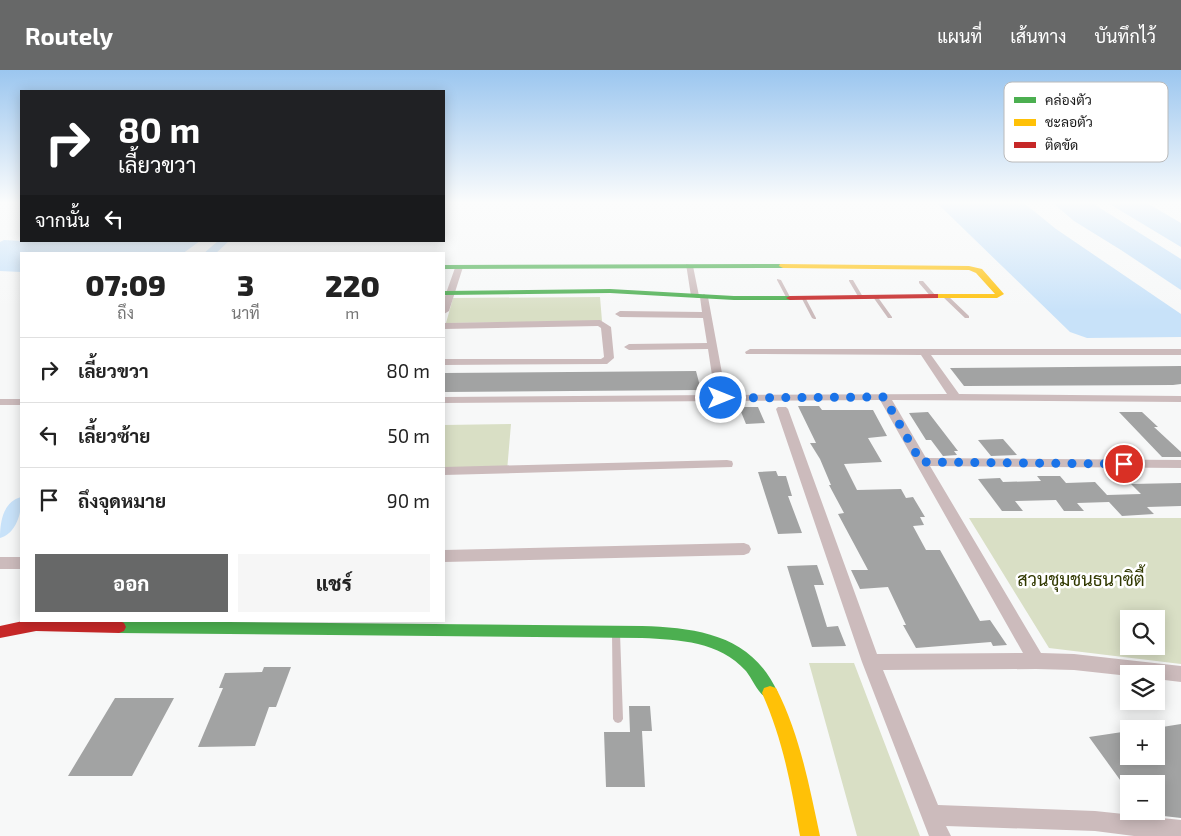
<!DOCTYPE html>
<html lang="th">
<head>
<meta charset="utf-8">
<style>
  body { margin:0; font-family:"Exo 2",Sarabun,sans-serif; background:#f6f6f6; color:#222; height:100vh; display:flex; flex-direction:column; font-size:19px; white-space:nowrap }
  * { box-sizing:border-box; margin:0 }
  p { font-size:16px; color:#767676 }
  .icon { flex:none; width:28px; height:28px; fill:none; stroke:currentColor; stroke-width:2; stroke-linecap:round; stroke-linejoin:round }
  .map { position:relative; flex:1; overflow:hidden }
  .details { position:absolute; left:20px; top:182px; width:425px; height:370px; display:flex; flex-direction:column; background:#fff; border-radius:0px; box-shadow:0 2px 12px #0003 }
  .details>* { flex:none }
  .hud { position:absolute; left:20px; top:20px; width:425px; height:152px; border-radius:0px; box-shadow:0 2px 12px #0003; background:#202124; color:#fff; overflow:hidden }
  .tools { position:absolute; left:1120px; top:540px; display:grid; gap:10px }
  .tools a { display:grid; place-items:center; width:45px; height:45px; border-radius:0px; background:#fff; box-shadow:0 2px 12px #0003; font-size:25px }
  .pin { position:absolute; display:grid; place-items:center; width:42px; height:42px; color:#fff; margin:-21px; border:2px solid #fff; border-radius:50%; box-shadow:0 1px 5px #0007 }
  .me { position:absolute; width:55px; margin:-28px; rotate:90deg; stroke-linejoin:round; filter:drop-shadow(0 0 4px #0008) }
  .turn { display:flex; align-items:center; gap:18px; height:105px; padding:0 15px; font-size:22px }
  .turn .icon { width:65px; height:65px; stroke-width:2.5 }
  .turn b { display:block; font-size:35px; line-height:42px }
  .then { display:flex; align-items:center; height:48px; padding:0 15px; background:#0003; gap:10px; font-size:19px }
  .eta { display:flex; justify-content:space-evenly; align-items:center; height:85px; text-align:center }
  .eta b { font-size:30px; font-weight:800; line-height:35px }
  .cta { display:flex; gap:10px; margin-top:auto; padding:10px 15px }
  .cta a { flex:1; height:58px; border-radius:0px; background:#676868; color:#fff; font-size:20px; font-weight:800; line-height:58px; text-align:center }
  .cta a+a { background:#f6f6f6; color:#222 }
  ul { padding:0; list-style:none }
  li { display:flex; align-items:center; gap:15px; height:65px; padding:0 15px; border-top:1px solid #e0e0e0 }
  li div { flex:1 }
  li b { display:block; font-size:19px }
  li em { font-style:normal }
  header { display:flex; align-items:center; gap:30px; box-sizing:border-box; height:70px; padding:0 25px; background:#676868; color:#fff }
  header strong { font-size:24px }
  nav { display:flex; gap:28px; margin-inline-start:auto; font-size:18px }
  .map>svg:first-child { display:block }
</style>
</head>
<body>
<header>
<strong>Routely</strong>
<nav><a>แผนที่</a><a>เส้นทาง</a><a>บันทึกไว้</a></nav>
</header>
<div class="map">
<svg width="1181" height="766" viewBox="0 0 1181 766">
  <rect width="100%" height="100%" fill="#f7f8f8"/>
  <path fill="#d9dfc5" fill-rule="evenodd" d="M600,227L602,251L446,253L453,228Z
    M511,354L507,401H444V355Z
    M969,448H1181V594L1049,578ZM1129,549H1156V576H1129Z
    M809,593H854L920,766H857Z"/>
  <path fill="#c8e2f9" d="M937,133H1024L1056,159L1181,244V267L1087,268L1070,262Z
    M1053,133H1092L1181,189V220L1121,180L1074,151Z
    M1108,133H1147L1181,153V177Z
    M4,170L21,171H200L182,184H21V202L0,201V172Z"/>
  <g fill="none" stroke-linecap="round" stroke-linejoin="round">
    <path fill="#c8e2f9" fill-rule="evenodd" d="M218,171H229L215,184H203Z
      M21,427C22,442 17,463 0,468C0,452 3,432 21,427Z"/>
  </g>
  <path fill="#a2a3a3" d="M1181,296V314L1173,315L964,316L950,298Z
    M696,301L701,320L444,322V303Z
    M798,336H819L822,340H873L887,366L868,368L882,392L844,394L857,420L901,419L906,428L913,427L925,447H920L924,455L913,456L926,480H940L980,551L990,550L1007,575L993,576L991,572L916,578L903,555H906L888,517L860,519L851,500H868L838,444L844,443L829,415H831L820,389L810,373H816Z
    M739,337H758L765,353L746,354Z
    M928,342L958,381H954L957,385L943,386L931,370H926L909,343Z
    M1119,342H1142L1158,357H1154L1181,382V387H1162Z
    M1003,369L1017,385L991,386L978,370Z
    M776,401L778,406H786L792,426H788L802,463L778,464L758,402Z
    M1037,406H1060L1066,413L1095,412L1107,425L1141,424L1131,414L1181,413V436L1147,437L1154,444L1122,446L1109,432L1077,433L1084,441H1064L1056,430L1015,431L1023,441H1002L978,409L1000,408L1003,412L1041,411Z
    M817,495L824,515H814L827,557L838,556L846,576L812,577L787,496Z
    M264,597H291L276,637H269L255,676L198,677L223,618H219L225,603L262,602Z
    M115,628H174L132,706H68Z
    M629,636H650L652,661H642L645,717H606L604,662H630Z
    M1181,654V748L1146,744L1143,741H1156V714H1123L1089,667L1129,661V686H1156V658Z"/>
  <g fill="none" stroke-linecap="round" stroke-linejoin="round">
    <path fill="#ccbbbc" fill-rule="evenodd" d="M777,209L781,210L790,227V228L786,227L777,210Z
      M849,210H853L863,227V228H859L849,211Z
      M919,211H923L936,226V228H932L919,213Z
      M943,225H947L969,246V248H965L943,227Z
      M801,226L805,227L816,248V249H814L812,248L801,227Z
      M873,226H877L892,247V248H888L873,227Z
      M616,559L619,560L620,563L623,649L621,652L618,653L615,652L613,649L612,563L613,560Z"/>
    <path fill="#ccbbbc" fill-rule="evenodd" d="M686,194L693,196L699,226L698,228L691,226Z
      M456,195L463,197L449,241L444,244V229Z
      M704,224L708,227L726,325L947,324L921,285L746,284L745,282L750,279H1181V285H931L959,324L1181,326V332L892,330L926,388L1181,390V398L930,396L1041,583L1074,584L1181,596V612L1156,609V604H1129V606L1074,600L1036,599L883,600L938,735L1095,741L1181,750V766H1134L1095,761L946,756L951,766H929L862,592L776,339L778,337H786L788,339L877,584L1023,583L880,330L444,333V327L715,325L708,279L629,280L624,277L629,274L707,273L703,248L620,247L615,244L620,241L702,242L700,227Z
      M600,250L611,257L614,288L607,294L444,295V289H601L604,287L601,258L598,256L444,259V253Z
      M0,329H21V335H0Z
      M727,390L732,391L733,394L732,397L444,405V397Z
      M744,473L749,475L751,479L749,483L744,485L444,492V480Z
      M0,487H21V499H0Z"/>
    <path fill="#4caf50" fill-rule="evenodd" d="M783,194L787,196L786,198L444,199V195Z
      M610,219L734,226H790L794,228L790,230H734L610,223L444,225V221Z
      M118,551L642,556C699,558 752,565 778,623L776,628L770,630C759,626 753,610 746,601C719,571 680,570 642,568L119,563L114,561L112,557L114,553Z"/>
    <path fill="#ffc107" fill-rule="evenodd" d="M780,194L969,196L982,199L1004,224L997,228H932V224H995L976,203L969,200L783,198L779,196Z
      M770,616L776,618C800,665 809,715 820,766H800C791,715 783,670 762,623L764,618Z"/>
    <path fill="#c62828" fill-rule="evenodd" d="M935,224H938V228L790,230L786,228L790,226Z
      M23,551H120L124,553L126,557L124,561L119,563L36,561L0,568V556Z"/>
  </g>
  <linearGradient id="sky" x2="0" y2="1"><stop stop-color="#9bc6ef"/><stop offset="0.55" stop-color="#fbfcfc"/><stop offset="1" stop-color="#fbfcfc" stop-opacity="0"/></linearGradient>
  <rect width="1181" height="241" fill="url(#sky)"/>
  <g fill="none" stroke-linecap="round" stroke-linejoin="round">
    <path stroke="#1a73e8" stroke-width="9" stroke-dasharray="0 16.2" d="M721,328L884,327L921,392L1124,394"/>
  </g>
  <g text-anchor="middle" stroke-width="5" stroke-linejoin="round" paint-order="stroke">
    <g font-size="18" fill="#313900" stroke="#fff">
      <text x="1081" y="516">สวนชุมชนธนาซิตี้</text>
    </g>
  </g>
  <rect x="1004" y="12" width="164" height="80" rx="8" fill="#fff" stroke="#bababa" stroke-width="1"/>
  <rect x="1014" y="27" width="22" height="6" fill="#4caf50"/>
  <rect x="1014" y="49" width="22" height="7" fill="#ffc107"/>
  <rect x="1014" y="72" width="22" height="6" fill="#c62828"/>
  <g font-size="14" fill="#1a1a1a">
    <text x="1045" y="35">คล่องตัว</text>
    <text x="1045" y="57">ชะลอตัว</text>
    <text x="1045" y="80">ติดขัด</text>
  </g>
</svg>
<div class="tools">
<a><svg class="icon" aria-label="search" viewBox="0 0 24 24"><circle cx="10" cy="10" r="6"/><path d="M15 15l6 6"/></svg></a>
<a><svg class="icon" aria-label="layers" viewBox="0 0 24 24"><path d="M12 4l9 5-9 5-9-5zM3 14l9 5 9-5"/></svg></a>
<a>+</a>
<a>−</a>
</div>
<div class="pin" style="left:1124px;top:394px;background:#d93025"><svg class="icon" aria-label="arrive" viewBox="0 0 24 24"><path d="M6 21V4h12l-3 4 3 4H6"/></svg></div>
<svg class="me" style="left:721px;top:328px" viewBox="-20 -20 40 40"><circle r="17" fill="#1a73e8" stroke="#fff" stroke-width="3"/><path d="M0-11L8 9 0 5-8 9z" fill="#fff"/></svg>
<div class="hud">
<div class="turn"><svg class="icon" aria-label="right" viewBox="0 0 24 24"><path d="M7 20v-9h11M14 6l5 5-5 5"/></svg><div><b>80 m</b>เลี้ยวขวา</div></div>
<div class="then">จากนั้น<svg class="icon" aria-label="left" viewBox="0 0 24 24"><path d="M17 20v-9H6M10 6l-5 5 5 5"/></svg></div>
</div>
<section class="details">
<div class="eta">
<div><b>07:09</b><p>ถึง</p></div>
<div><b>3</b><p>นาที</p></div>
<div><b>220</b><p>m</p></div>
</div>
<ul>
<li><svg class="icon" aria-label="right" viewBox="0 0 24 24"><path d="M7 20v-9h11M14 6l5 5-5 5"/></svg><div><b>เลี้ยวขวา</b></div><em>80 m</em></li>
<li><svg class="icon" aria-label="left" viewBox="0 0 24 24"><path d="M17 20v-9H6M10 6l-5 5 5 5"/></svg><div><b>เลี้ยวซ้าย</b></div><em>50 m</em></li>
<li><svg class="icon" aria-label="arrive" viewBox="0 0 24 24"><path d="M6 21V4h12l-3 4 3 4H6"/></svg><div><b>ถึงจุดหมาย</b></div><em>90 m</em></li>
</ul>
<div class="cta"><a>ออก</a><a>แชร์</a></div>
</section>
</div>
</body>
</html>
